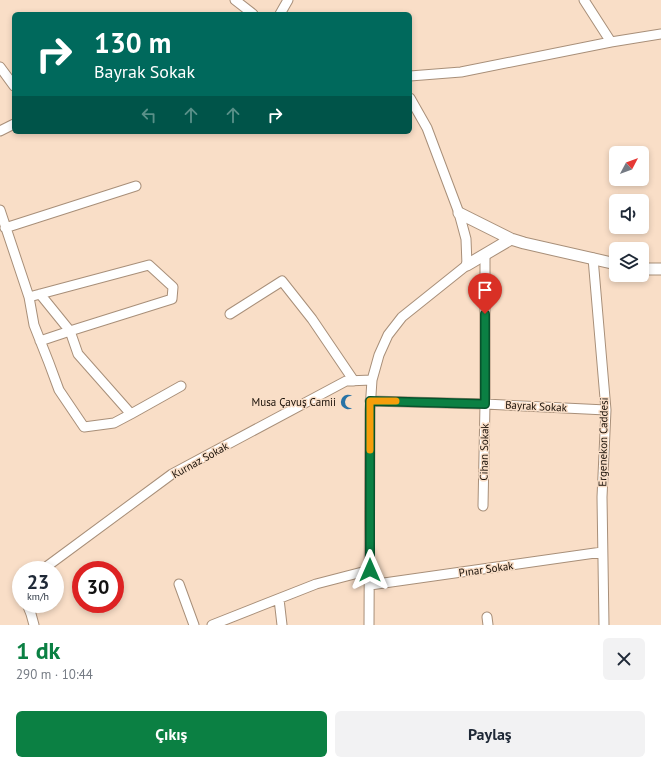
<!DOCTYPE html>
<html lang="tr">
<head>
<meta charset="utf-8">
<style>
  body { margin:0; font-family:"PT Sans",sans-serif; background:#f2f2f3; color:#1f2937; height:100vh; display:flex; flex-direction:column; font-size:15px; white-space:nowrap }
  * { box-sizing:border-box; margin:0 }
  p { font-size:13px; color:#747a83 }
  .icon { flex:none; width:22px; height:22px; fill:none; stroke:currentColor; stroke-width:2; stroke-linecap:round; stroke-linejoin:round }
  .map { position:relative; height:625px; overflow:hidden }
  .drawer { display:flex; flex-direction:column; background:#fff; flex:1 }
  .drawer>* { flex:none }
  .banner { position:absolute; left:12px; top:12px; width:400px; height:122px; border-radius:6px; box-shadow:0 2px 6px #0003; background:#00695c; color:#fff; overflow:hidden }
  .needle { width:26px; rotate:49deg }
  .buttons { position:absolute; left:609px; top:146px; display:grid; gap:8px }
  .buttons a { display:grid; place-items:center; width:40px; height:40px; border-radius:6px; background:#fff; box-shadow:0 2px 6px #0003; font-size:20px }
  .speed { position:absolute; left:12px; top:561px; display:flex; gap:8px; font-size:20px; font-weight:700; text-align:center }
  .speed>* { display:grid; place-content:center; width:52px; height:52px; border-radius:50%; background:#fff; box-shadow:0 2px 6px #0003; line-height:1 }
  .speed small { font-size:10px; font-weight:400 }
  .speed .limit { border:6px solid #d22; background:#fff; color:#111 }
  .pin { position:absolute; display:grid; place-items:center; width:34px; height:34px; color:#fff; margin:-41px -17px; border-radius:50% 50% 50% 0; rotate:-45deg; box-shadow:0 0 4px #0007 }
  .pin .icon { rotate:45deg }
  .me { position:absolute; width:44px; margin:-22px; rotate:0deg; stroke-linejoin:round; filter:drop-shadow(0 0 3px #0008) }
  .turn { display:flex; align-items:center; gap:14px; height:84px; padding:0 16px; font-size:18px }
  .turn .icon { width:52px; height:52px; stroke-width:2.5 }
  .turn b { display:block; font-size:28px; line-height:34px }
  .lanes { display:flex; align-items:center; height:38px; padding:0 16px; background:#0003; justify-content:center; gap:20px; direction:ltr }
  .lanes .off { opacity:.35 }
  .round { display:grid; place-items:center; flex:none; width:42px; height:42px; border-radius:6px; background:#f2f2f3 }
  .head { display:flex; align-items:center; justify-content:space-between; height:68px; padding:0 16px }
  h1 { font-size:24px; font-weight:700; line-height:30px; color:#0b8043 }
  .action { display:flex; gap:8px; margin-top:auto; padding:8px 16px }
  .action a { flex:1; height:46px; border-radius:6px; background:#0b8043; color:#fff; font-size:16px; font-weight:700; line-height:46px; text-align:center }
  .action a+a { background:#f2f2f3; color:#1f2937 }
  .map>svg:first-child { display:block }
</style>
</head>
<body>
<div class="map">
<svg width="661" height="625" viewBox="0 0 661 625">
  <rect width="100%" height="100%" fill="#f9dec7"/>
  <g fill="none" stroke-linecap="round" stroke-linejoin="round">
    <g stroke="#a88f79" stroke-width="11">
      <path id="minor" d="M235,0L253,14
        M584,0L611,42
        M280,14L288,0
        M0,67L14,86
        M410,76L461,72L611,42L661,34
        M0,131L14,124
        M0,210L29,297L34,325L49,363L59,390L84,427L114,423L131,414L78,354L70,331L172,299L173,287L149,265L29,297
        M5,228L136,186
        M593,258L606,410L602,497L604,625
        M40,294L70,331L40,341
        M230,314L282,281L312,319L354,381
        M370,401L485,404L606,410
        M131,414L181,386
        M483,506L485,404V254
        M42,570L172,474L346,381L372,380
        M179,584L194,625
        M370,585L602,552
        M279,599L282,625
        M27,604L31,614L34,625
        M487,617L488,625
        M212,625L316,584L370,570
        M369,625L370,410L372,380L379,355L388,335L402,317L467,265L466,239L459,213L427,128L410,98"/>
    </g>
    <g stroke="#a88f79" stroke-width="13">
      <path id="tertiary" d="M459,213L511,239L524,243L616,264
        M467,265L511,239
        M642,269H661"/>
    </g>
    <use href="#minor" stroke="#fff" stroke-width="9"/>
    <use href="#tertiary" stroke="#fff" stroke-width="11"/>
  </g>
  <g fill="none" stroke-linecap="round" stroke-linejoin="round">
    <g stroke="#07532c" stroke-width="10">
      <path id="route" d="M370,570V401L485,404V314"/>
    </g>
    <use href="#route" stroke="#0b8043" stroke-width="7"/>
    <path stroke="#f59e0b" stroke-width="7" d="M370,450V401H396"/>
  </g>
  <defs>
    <g id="mosque-bare" transform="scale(1.2)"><path d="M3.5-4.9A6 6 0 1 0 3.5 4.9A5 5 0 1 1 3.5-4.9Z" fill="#2873a6" stroke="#f9dec7" stroke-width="2.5" paint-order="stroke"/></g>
  </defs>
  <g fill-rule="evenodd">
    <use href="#mosque-bare" x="348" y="402"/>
  </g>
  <g text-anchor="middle" stroke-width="3" stroke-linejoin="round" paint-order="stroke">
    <g font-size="11" fill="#180f07" stroke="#f9dec7" text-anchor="end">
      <text x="336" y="406">Musa Çavuş Camii</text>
    </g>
    <g font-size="11" fill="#180f07" stroke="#f9dec7">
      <text transform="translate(536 406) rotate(3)" y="4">Bayrak Sokak</text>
      <text transform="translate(603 442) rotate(-89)" y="4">Ergenekon Caddesi</text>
      <text transform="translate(484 452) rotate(-89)" y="4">Cihan Sokak</text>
      <text transform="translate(200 460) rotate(-29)" y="4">Kurnaz Sokak</text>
      <text transform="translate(486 569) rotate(-8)" y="4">Pınar Sokak</text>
    </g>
  </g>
</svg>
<div class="buttons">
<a><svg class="needle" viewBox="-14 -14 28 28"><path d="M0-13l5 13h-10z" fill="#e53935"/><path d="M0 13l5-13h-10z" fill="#747a83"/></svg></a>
<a><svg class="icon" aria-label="sound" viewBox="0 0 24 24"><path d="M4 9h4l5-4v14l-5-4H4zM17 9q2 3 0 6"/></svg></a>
<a><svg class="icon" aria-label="layers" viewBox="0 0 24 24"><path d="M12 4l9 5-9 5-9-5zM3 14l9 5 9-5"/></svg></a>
</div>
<div class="speed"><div>23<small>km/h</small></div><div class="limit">30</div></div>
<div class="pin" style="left:485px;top:314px;background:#d93025"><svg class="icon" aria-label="arrive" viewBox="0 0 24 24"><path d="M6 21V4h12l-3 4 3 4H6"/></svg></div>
<svg class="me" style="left:370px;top:570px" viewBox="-20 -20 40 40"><path d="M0-17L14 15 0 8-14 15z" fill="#0b8043" stroke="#fff" stroke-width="4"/></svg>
<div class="banner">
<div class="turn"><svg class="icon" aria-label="right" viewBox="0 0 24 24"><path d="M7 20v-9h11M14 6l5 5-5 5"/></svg><div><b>130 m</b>Bayrak Sokak</div></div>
<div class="lanes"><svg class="icon off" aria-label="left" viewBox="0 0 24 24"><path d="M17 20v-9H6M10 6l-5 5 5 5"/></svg><svg class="icon off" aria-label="ahead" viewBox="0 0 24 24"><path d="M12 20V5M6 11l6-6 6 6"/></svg><svg class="icon off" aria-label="ahead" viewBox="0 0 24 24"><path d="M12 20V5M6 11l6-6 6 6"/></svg><svg class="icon" aria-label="right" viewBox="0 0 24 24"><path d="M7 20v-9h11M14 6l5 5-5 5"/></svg></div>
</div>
</div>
<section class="drawer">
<div class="head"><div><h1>1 dk</h1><p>290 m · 10:44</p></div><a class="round"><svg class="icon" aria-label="close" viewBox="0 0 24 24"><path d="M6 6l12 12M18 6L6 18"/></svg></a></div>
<div class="action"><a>Çıkış</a><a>Paylaş</a></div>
</section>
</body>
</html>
